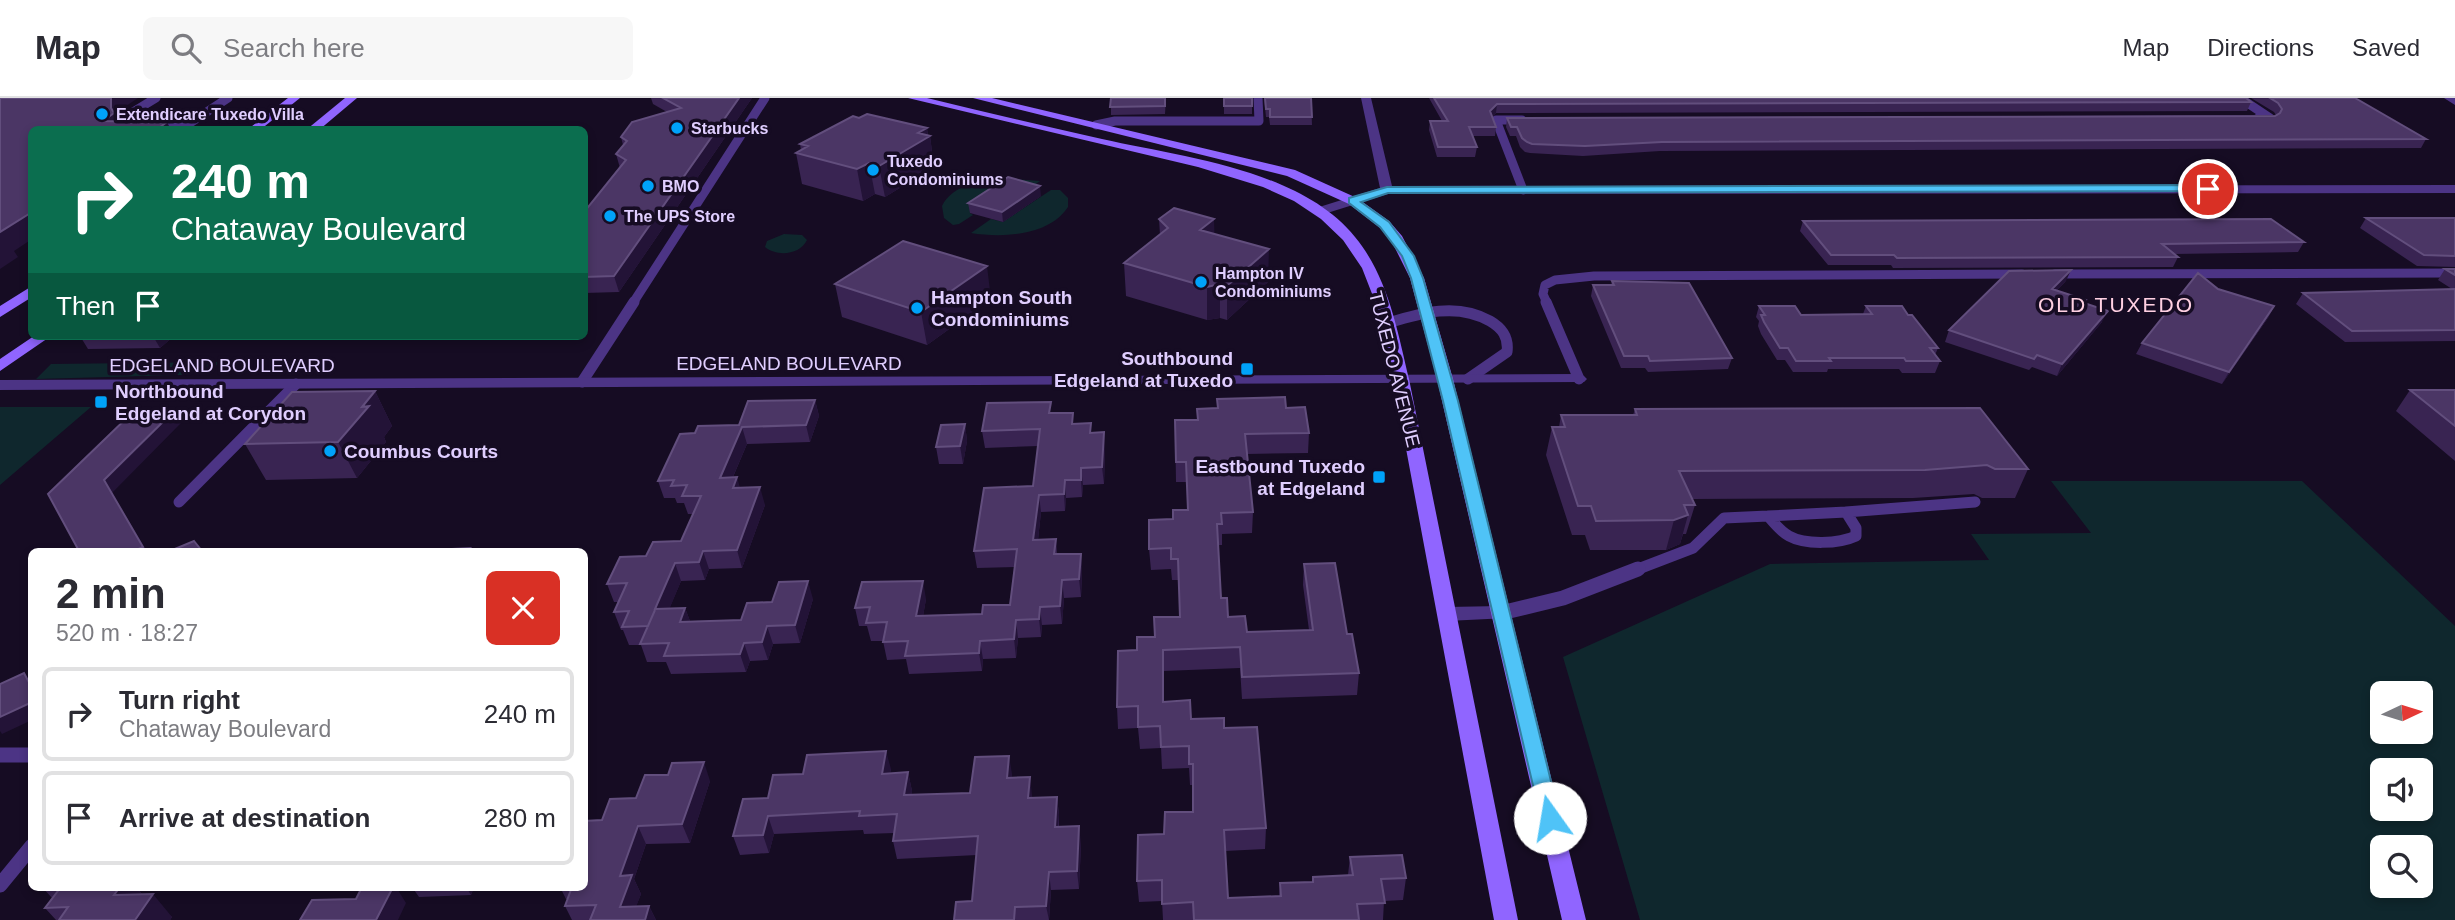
<!DOCTYPE html>
<html lang="en">
<head>
<meta charset="utf-8">
<style>
  body { margin:0; font-family:Arial,sans-serif; background:#f7f7f7; color:#2b2b33; height:100vh; display:flex; flex-direction:column; font-size:26px; white-space:nowrap }
  * { box-sizing:border-box; margin:0 }
  p { font-size:23px; color:#7c7c81 }
  .icon { flex:none; width:38px; height:38px; fill:none; stroke:currentColor; stroke-width:2; stroke-linecap:round; stroke-linejoin:round }
  .map { position:relative; flex:1; overflow:hidden }
  .details { position:absolute; left:28px; top:450px; width:560px; height:343px; display:flex; flex-direction:column; background:#fff; border-radius:10px; box-shadow:0 4px 10px #0003 }
  .details>* { flex:none }
  .hud { position:absolute; left:28px; top:28px; width:560px; height:214px; border-radius:10px; box-shadow:0 4px 10px #0003; background:#0b6e4f; color:#fff; overflow:hidden }
  .needle { width:46px; rotate:86deg }
  .fabs { position:absolute; left:2370px; top:583px; display:grid; gap:14px }
  .fabs a { display:grid; place-items:center; width:63px; height:63px; border-radius:10px; background:#fff; box-shadow:0 4px 10px #0003; font-size:35px }
  .pin { position:absolute; display:grid; place-items:center; width:60px; height:60px; color:#fff; margin:-30px; border:4px solid #fff; border-radius:50%; box-shadow:0 2px 7px #0007 }
  .me { position:absolute; width:77px; margin:-38px; rotate:347deg; stroke-linejoin:round; filter:drop-shadow(0 0 5px #0008) }
  .turn { display:flex; align-items:center; gap:24px; height:147px; padding:0 28px; font-size:32px }
  .turn .icon { width:91px; height:91px; stroke-width:2.5 }
  .turn b { display:block; font-size:49px; line-height:60px }
  .then { display:flex; align-items:center; height:66px; padding:0 28px; background:#0003; gap:14px; font-size:26px }
  .round { display:grid; place-items:center; flex:none; width:74px; height:74px; border-radius:10px; background:#f7f7f7 }
  .head { display:flex; align-items:center; justify-content:space-between; height:119px; padding:0 28px }
  h1 { font-size:42px; font-weight:600; line-height:52px }
  ul { padding:0; list-style:none }
  li { display:flex; align-items:center; gap:21px; height:94px; margin:0 14px 10px; padding:0 14px; border:4px solid #e1e1e2; border-radius:10px }
  li div { flex:1 }
  li b { display:block; font-size:26px }
  li em { font-style:normal }
  header { display:flex; align-items:center; gap:42px; box-sizing:border-box; height:98px; padding:0 35px; background:#fff; border-bottom:2px solid #e1e1e2 }
  header strong { font-size:33px }
  nav { display:flex; gap:38px; margin-inline-start:auto; font-size:24px }
  .search { width:490px; height:63px; background:#f7f7f7; display:flex; align-items:center; gap:18px; box-sizing:border-box; padding:0 24px; border-radius:10px; color:#7c7c81; font-size:26px }
  .map>svg:first-child { display:block }
</style>
</head>
<body>
<header>
<strong>Map</strong>
<div class="search"><svg class="icon" aria-label="search" viewBox="0 0 24 24"><circle cx="10" cy="10" r="6"/><path d="M15 15l6 6"/></svg>Search here</div>
<nav><a>Map</a><a>Directions</a><a>Saved</a></nav>
</header>
<div class="map">
<svg width="2455" height="822" viewBox="0 0 2455 822">
  <rect width="100%" height="100%" fill="#160c23"/>
  <path fill="#0f272d" fill-rule="evenodd" d="M1001,80L1040,83L1025,94L970,115L973,117L959,126L953,127L944,120L942,108C952,87 980,83 1001,80Z
    M1051,92H1060L1068,100V109C1049,138 1003,140 971,135L991,121L1003,124Z
    M784,136L802,137L807,142C800,157 777,159 765,149L767,143Z
    M224,264L201,274L181,277L36,281L51,266Z
    M0,309H91L0,387Z
    M2051,383H2302L2455,528V822H1640L1563,559L1770,466L1989,462L1971,436L2091,435ZM2420,595V634H2382V595ZM2420,672V710H2382V672ZM2420,749V788H2382V749Z"/>
  <g fill="none" stroke-linecap="round" stroke-linejoin="round">
    <path stroke="#4c3485" stroke-width="9" d="M2240,0L2270,20H2258
      M133,14L156,0
      M127,18V27H187L228,0
      M1522,22H1496L1523,92
      M1096,27L1115,23H1259L1258,0
      M2055,176L2455,175
      M633,205L765,0
      M1547,205L1543,196L1545,187L1555,182L1594,178L2022,176"/>
    <path stroke="#4c3485" stroke-width="11" d="M1546,204L1579,281
      M1388,225C1421,215 1457,204 1490,223C1502,230 1509,239 1507,254L1468,281
      M582,284L634,204
      M179,404L296,286
      M1768,418L1846,414
      M1633,473L1693,450L1724,420L1768,418C1774,425 1780,433 1789,438C1805,447 1839,446 1856,438V430L1846,414L1975,404"/>
    <path stroke="#4c3485" stroke-width="15" d="M1501,515L1563,500L1638,471
      M0,657H32
      M0,787L32,748"/>
    <path fill="#4c3485" fill-rule="evenodd" d="M1361,0H1371L1392,88L2455,87V95L1388,96L1324,116H1316V110L1380,90Z
      M2444,0H2455V7Z
      M1579,276L1584,278L1587,281L1584,284L0,292V282Z"/>
    <path fill="#4c3485" fill-rule="evenodd" d="M1501,508L1508,510L1511,515L1508,520L1447,523L1440,521L1437,516L1440,511L1447,509Z"/>
    <path fill="#9065ff" fill-rule="evenodd" d="M288,0H300L260,32H247Z
      M345,0H357L319,32H306Z
      M908,0H927C985,14 1044,28 1102,41C1182,59 1300,71 1355,139C1388,179 1397,231 1409,281L1518,822H1494L1393,281L1376,206L1362,170L1343,142L1321,121L1294,103L1263,89L1198,69Z
      M973,0H992L1295,72L1357,100L1389,123L1402,138L1424,180L1453,281L1586,822H1562L1437,281L1410,180L1391,142L1379,129L1349,106L1287,78Z
      M32,188V199L0,219V208Z
      M34,238H51L0,273V261Z"/>
  </g>
  <path fill="#392452" d="M651,0H752L619,194L584,195V114L620,70L616,56L623,47L621,39L667,14L653,6Z
    M1111,0H1166L1165,16L1111,17Z
    M1224,0H1252V16H1224Z
    M1264,0H1311L1312,27H1270L1269,19H1266Z
    M1429,0H2246L2251,4L2247,13L1496,15L1492,19L1496,29L1495,38H1473L1477,49L1475,59H1437L1429,32L1430,23H1442Z
    M2251,0H2355L2426,41L2421,50L1660,53L1583,58L1530,55L1525,54L1520,49L1516,38H1510L1506,29L1507,20L2276,17L2274,14Z
    M859,20L927,30L928,38H930L934,69L885,99L875,96L863,103L802,86L796,55L801,52L800,46Z
    M1041,98L1003,124L970,115L968,105Z
    M2366,120H2455V169L2417,168L2360,130Z
    M1159,121H1214V136L1268,184L1227,222L1220,220L1207,222L1126,198L1124,165L1160,137Z
    M1803,123L2304,144L2298,154L2174,156L2178,159L2173,169L1893,170L1891,167H1828L1800,133Z
    M2445,171H2455V243L2345,244L2296,206L2303,195L2452,191L2438,182Z
    M1612,183L1732,260L1728,271L1648,274L1645,270H1621L1591,198L1593,187H1611Z
    M2066,183L2057,192L2086,202L2085,205L2102,224L2057,278L2032,269L2029,272L1945,244L1949,232Z
    M835,186L991,201L927,247L842,219Z
    M1759,208L1801,217L1863,216L1866,208L1908,217L1938,250L1935,257L1940,263L1935,275H1902L1899,271H1828L1827,274H1793L1785,262H1777L1761,236L1758,228L1759,223L1756,219Z
    M2274,208L2268,220L2222,286L2136,256L2142,245Z
    M80,238H174L160,250L88,251Z
    M2410,292H2455V363L2396,313Z
    M375,293L392,328L384,339L386,344L357,380L266,382L245,346Z
    M1217,301L1286,310L1309,335L1308,355L1247,356L1253,414L1252,435L1222,436V447H1218L1221,500L1228,519L1247,534L1309,532L1303,487L1304,466L1347,536L1359,575L1357,597L1242,601L1240,570L1163,573L1164,603L1191,621L1224,630L1266,730L1265,751L1225,753L1228,800L1279,798L1280,785L1312,784L1313,779L1348,777L1350,759L1406,780L1403,802L1384,803L1383,822H1163L1162,803L1139,804L1137,783L1164,736L1193,714V687H1190L1189,670L1162,671L1161,650L1140,651L1138,630L1118,631L1117,609L1137,552L1180,519L1179,482H1172L1171,471L1151,472L1149,451L1173,421L1188,412L1187,384H1176L1175,322H1197L1217,310Z
    M815,302L819,318L810,344L747,346L733,379L740,390L765,407L742,470L709,471L705,482L681,483L669,511L685,510L690,523L741,522L813,501L800,545L773,546L768,562L750,563L746,574L671,576L666,564H647L641,547H629L623,532H621L614,514L618,504H614L607,486L646,458L681,443L693,416H688L684,405H677L675,400H664L658,383L695,335L739,327Z
    M1635,311L2028,371L2015,400H1982L1974,396L1913,400L1692,401L1695,407L1686,436H1683L1680,446L1666,452H1590L1585,437H1572L1546,357L1552,329H1559L1561,317H1633Z
    M1052,315L1091,335L1105,352L1104,386L1083,387L1082,399L1066,400L1065,413L1041,414L1038,442L1056,441L1057,456H1081L1082,474L1081,499L1064,500L1062,526L1042,527L1041,539L1018,540L1016,560L983,561L982,573L909,576L906,561L887,562L883,543H871L867,528H859L855,510L926,501L923,518L982,516L1010,507L1015,469L977,470L974,453L1033,388L1038,348L985,350L982,333Z
    M965,326L967,343L963,366H939L936,349Z
    M891,671L890,675L908,674L912,693L911,697L970,695L1012,676L1011,680L1032,697V699H1057L1059,717V729L1081,746L1079,791L1051,792L1049,822H954L972,803L977,757L897,761L893,743L894,735L864,736L863,732L774,736L769,755L740,757L733,738L768,700L803,676Z
    M710,683L690,745L646,746L634,781L641,796L636,808H649L656,822H572L565,808L568,801H566L560,789H584L602,722L636,700Z
    M42,789H136L142,796L172,819L170,822H56L45,810L52,800Z
    M412,789H474L471,797L419,799Z"/>
  <path fill="#231337" d="M108,0H138L120,12L121,15L120,27L103,23L111,10Z
    M739,0H752L619,194L614,178Z
    M1497,6L1496,15L1489,22L1490,13Z
    M167,24L171,32H156Z
    M927,30L928,40L930,38L934,69L885,99L879,68L918,35Z
    M869,65L875,96L863,103L857,71Z
    M1040,88L1041,98L1003,124L1002,114Z
    M32,114V141L14,153L18,159L0,171V134Z
    M1214,121L1215,153L1200,132Z
    M1269,151L1268,184L1227,222V188Z
    M987,168L991,201L927,247L921,214Z
    M2071,172L2066,183L2047,202L2052,191Z
    M1220,186V220L1207,222V189Z
    M2274,208L2268,220L2222,286L2229,274Z
    M2108,213L2102,224L2057,278L2062,266Z
    M153,238H174L160,250Z
    M375,293L392,328L384,339L386,344L357,380L338,344L362,309Z
    M815,302L819,318L810,344L806,327Z
    M175,312L182,324L112,395L147,453H134L104,382Z
    M965,326L967,343L963,366L960,348Z
    M742,329L747,346L725,397L720,380Z
    M1104,334L1105,352L1104,386L1102,369Z
    M1081,370L1083,387L1082,399L1081,382Z
    M737,379L742,397L733,390Z
    M1065,382L1066,400L1065,413L1064,396Z
    M760,389L765,407L742,470L737,452Z
    M1039,397L1041,414L1036,460L1033,442Z
    M1688,417L1680,446L1666,452L1674,422Z
    M703,453L709,471L705,482L699,464Z
    M1081,456L1082,474L1081,499L1079,481Z
    M675,465L681,483L662,529L655,511Z
    M1062,482L1064,500L1062,526L1060,508Z
    M808,483L813,501L800,545L795,527Z
    M923,483L926,501L920,536L916,518Z
    M1040,509L1042,527L1041,539L1039,521Z
    M685,510L692,528L680,524Z
    M1016,522L1018,540L1016,560L1014,541Z
    M767,528L773,546L768,562L762,544Z
    M980,543L983,561L982,573L979,555Z
    M744,545L750,563L746,574L740,556Z
    M30,605L32,606V622L2,636L0,633V619Z
    M886,653L891,671L887,694L882,676Z
    M1009,658L1012,676L1010,698L1007,680Z
    M704,664L710,683L690,745L682,726Z
    M908,674L912,693L909,716L904,697Z
    M1030,679L1032,697L1031,718L1028,700Z
    M1057,699L1059,717L1057,747L1055,729Z
    M768,718L774,736L769,755L763,737Z
    M638,728L646,746L634,781L641,796L631,822L620,809V778Z
    M1079,728L1081,746L1079,791L1077,773Z
    M1049,774L1051,792L1049,822L1046,808Z
    M108,789H136L147,802L134,820Z
    M393,789H396L406,805L398,822H376Z
    M466,789H474L471,797Z
    M153,796L172,819L170,822H135Z
    M649,808L656,822H645Z"/>
  <path fill="#4b3665" stroke="#624e7d" stroke-width="2" d="M0,0H111V10L114,15L103,23L167,24L156,32H32V114L0,134Z
    M663,0H739L614,178L584,179V114L626,62L616,56L627,43L621,39L632,24L681,10Z
    M1111,0H1165V8L1110,9Z
    M1224,0H1252V8H1224Z
    M1265,0H1311L1312,19H1270V11H1266Z
    M1434,0H2246L2251,4L1497,6L1490,13L1496,29H1469L1477,49H1438L1430,23H1448Z
    M2270,0H2355L2426,41L1662,44L1585,48L1532,46L1527,44L1522,40L1517,29H1511L1507,20L2275,18L2280,15L2282,11L2278,5Z
    M867,16L927,30L918,35L930,38L879,68L869,65L857,71L796,55L808,48L800,46L853,18L859,20Z
    M1008,79L1040,88L1002,114L968,105Z
    M1174,110L1214,121L1200,132L1269,151L1227,188L1220,186L1207,189L1124,165L1168,130L1159,121Z
    M2366,120H2455V158L2424,157Z
    M2271,121L2304,144L2162,146L2178,159L1897,160L1894,157H1831L1803,123Z
    M903,143L987,168L921,214L835,186Z
    M2445,171H2455V177Z
    M2071,172L2052,191L2086,202L2084,205L2108,213L2062,266L2037,257L2034,261L1949,232L2009,173Z
    M2198,175L2218,191L2274,208L2229,274L2142,245Z
    M1612,183L1689,185L1732,260L1650,263L1648,258H1624L1593,187H1614Z
    M2455,191V232L2352,233L2303,195Z
    M1759,208H1795L1801,217L1872,216L1866,208H1902L1908,217H1912L1938,250H1930L1940,263H1906L1904,260H1829L1831,263H1796L1788,250H1780L1764,224L1761,217H1765Z
    M2410,292H2455V328Z
    M375,293L362,309L369,308L338,344L245,346L292,294Z
    M1285,299L1286,310L1305,309L1309,335L1245,336L1253,414L1221,415L1222,426H1217L1221,500H1227L1228,519L1245,518L1247,534L1313,532L1304,466L1335,465L1347,536H1352L1359,575L1242,579L1240,549L1163,552V604L1190,602L1191,621L1224,620V630L1257,629L1266,730L1224,732L1228,800L1281,798L1280,785L1313,784V779L1353,777L1350,759L1402,757L1406,780L1381,781L1385,805L1357,806L1359,822H1194L1193,804L1162,806V782L1137,783L1138,737L1164,736L1165,714H1193V666H1189V648L1161,649L1160,628L1138,629V608L1117,609L1118,553L1137,552V539H1155L1154,519H1180L1178,461H1171V450L1149,451V422L1173,421V412H1188L1186,364H1176L1175,322H1198L1197,311L1218,310L1217,301Z
    M815,302L806,327L742,329L720,380L737,379L733,390L760,389L737,452L703,453L699,464L675,465L655,511L685,510L680,524L741,522L747,505L772,504L779,484L808,483L795,527L767,528L762,544L744,545L740,556L664,558L669,545L640,546L655,512L648,528L622,529L629,513L614,514L627,485L607,486L620,459L646,458L653,444L681,443L701,398H682L687,387L671,388L674,382L658,383L680,336L695,335L698,328L739,327L748,303Z
    M1051,304L1049,315H1073L1072,326L1091,325L1090,335L1104,334L1102,369L1081,370V382H1065L1064,396L1039,397L1033,442L1056,441L1054,456H1081L1079,481L1062,482L1060,508L1040,509L1039,521L1016,522L1014,541L980,543L979,555L905,558L908,543L883,544L887,524L866,525L870,509L855,510L862,484L923,483L916,518L982,516L983,507H1010L1017,451L974,453L984,390L1033,388L1040,331L982,333L987,305Z
    M1980,310L2028,371H1995L1987,367L1925,372L1679,373L1695,407H1684L1688,417L1674,422L1596,423L1591,408H1578L1552,329H1565L1561,317H1637L1635,311Z
    M175,312L104,382L143,449L134,453H79L48,396L134,313Z
    M965,326L960,348L936,349L941,327Z
    M194,443L202,453H170Z
    M470,450L468,453H411Z
    M24,575L32,590V607L30,605L0,619V586Z
    M886,653L882,676L908,674L904,697L970,695L975,659L1009,658L1007,680L1030,679L1028,700L1057,699L1055,729L1079,728L1077,773L1049,774L1046,808L1015,809L1014,822H954L956,804L972,803L978,738L893,743L897,716L859,718L860,713L768,718L763,737L733,738L743,701L768,700L773,677L803,676L807,657Z
    M704,664L682,726L638,728L620,778L632,777L620,809L649,808L645,822H590L596,807L565,808L572,789H584V723L602,722L610,701L636,700L645,677H668L672,665Z
    M61,789H120L114,797L153,796L135,822H59L68,809L45,810Z
    M362,789H393L376,822H300L312,802L356,801Z"/>
  <path fill="#4fc3f7" stroke="#337fa1" stroke-width="2" d="M2208,87L2212,88V93L1388,95L1361,104L1389,124L1414,158L1423,180L1458,303L1560,720L1557,726L1550,728L1542,726L1443,303L1411,180L1402,158L1380,129L1349,105V100L1387,89Z"/>
  <g fill="#00a2f9" stroke="#160c23" stroke-width="2.5">
    <circle cx="102" cy="16" r="7"/>
    <circle cx="677" cy="30" r="7"/>
    <circle cx="873" cy="72" r="7"/>
    <circle cx="648" cy="88" r="7"/>
    <circle cx="610" cy="118" r="7"/>
    <circle cx="1201" cy="184" r="7"/>
    <circle cx="917" cy="210" r="7"/>
    <rect x="1240" y="264" width="14" height="14" rx="3.5"/>
    <rect x="94" y="297" width="14" height="14" rx="3.5"/>
    <circle cx="330" cy="353" r="7"/>
    <rect x="1372" y="372" width="14" height="14" rx="3.5"/>
  </g>
  <g text-anchor="middle" stroke-width="7" stroke-linejoin="round" paint-order="stroke">
    <g font-size="16" font-weight="bold" fill="#e0ceff" stroke="#160c23" text-anchor="start">
      <text x="116" y="22">Extendicare Tuxedo Villa</text>
      <text x="691" y="36">Starbucks</text>
      <text x="887" y="69">Tuxedo<tspan x="887" dy="18">Condominiums</tspan></text>
      <text x="662" y="94">BMO</text>
      <text x="624" y="124">The UPS Store</text>
      <text x="1215" y="181">Hampton IV<tspan x="1215" dy="18">Condominiums</tspan></text>
    </g>
    <g font-size="19" font-weight="bold" fill="#e0ceff" stroke="#160c23" text-anchor="start">
      <text x="931" y="206">Hampton South<tspan x="931" dy="22">Condominiums</tspan></text>
      <text x="1233" y="267" text-anchor="end">Southbound<tspan x="1233" dy="22">Edgeland at Tuxedo</tspan></text>
      <text x="115" y="300">Northbound<tspan x="115" dy="22">Edgeland at Corydon</tspan></text>
      <text x="344" y="360">Coumbus Courts</text>
      <text x="1365" y="375" text-anchor="end">Eastbound Tuxedo<tspan x="1365" dy="22">at Edgeland</tspan></text>
    </g>
    <g font-size="19" fill="#e0ceff" stroke="#160c23">
      <text x="789" y="272">EDGELAND BOULEVARD</text>
      <text x="222" y="274">EDGELAND BOULEVARD</text>
      <text transform="translate(1395 271) rotate(76)" y="7">TUXEDO AVENUE</text>
    </g>
    <g font-size="21" letter-spacing="2" fill="#ffd0e2" stroke="#160c23">
      <text x="2116" y="214">OLD TUXEDO</text>
    </g>
  </g>
</svg>
<div class="fabs">
<a><svg class="needle" viewBox="-14 -14 28 28"><path d="M0-13l5 13h-10z" fill="#e53935"/><path d="M0 13l5-13h-10z" fill="#7c7c81"/></svg></a>
<a><svg class="icon" aria-label="sound" viewBox="0 0 24 24"><path d="M4 9h4l5-4v14l-5-4H4zM17 9q2 3 0 6"/></svg></a>
<a><svg class="icon" aria-label="search" viewBox="0 0 24 24"><circle cx="10" cy="10" r="6"/><path d="M15 15l6 6"/></svg></a>
</div>
<div class="pin" style="left:2208px;top:91px;background:#d93025"><svg class="icon" aria-label="arrive" viewBox="0 0 24 24"><path d="M6 21V4h12l-3 4 3 4H6"/></svg></div>
<svg class="me" style="left:1550px;top:720px" viewBox="-20 -20 40 40"><circle r="19" fill="#fff"/><path d="M0-13L10 11 0 6-10 11z" fill="#4fc3f7"/></svg>
<div class="hud">
<div class="turn"><svg class="icon" aria-label="right" viewBox="0 0 24 24"><path d="M7 20v-9h11M14 6l5 5-5 5"/></svg><div><b>240 m</b>Chataway Boulevard</div></div>
<div class="then">Then<svg class="icon" aria-label="arrive" viewBox="0 0 24 24"><path d="M6 21V4h12l-3 4 3 4H6"/></svg></div>
</div>
<section class="details">
<div class="head"><div><h1>2 min</h1><p>520 m · 18:27</p></div><a class="round" style="background:#d93025;color:#fff"><svg class="icon" aria-label="close" viewBox="0 0 24 24"><path d="M6 6l12 12M18 6L6 18"/></svg></a></div>
<ul>
<li><svg class="icon" aria-label="right" viewBox="0 0 24 24"><path d="M7 20v-9h11M14 6l5 5-5 5"/></svg><div><b>Turn right</b><p>Chataway Boulevard</p></div><em>240 m</em></li>
<li><svg class="icon" aria-label="arrive" viewBox="0 0 24 24"><path d="M6 21V4h12l-3 4 3 4H6"/></svg><div><b>Arrive at destination</b></div><em>280 m</em></li>
</ul>
</section>
</div>
</body>
</html>
